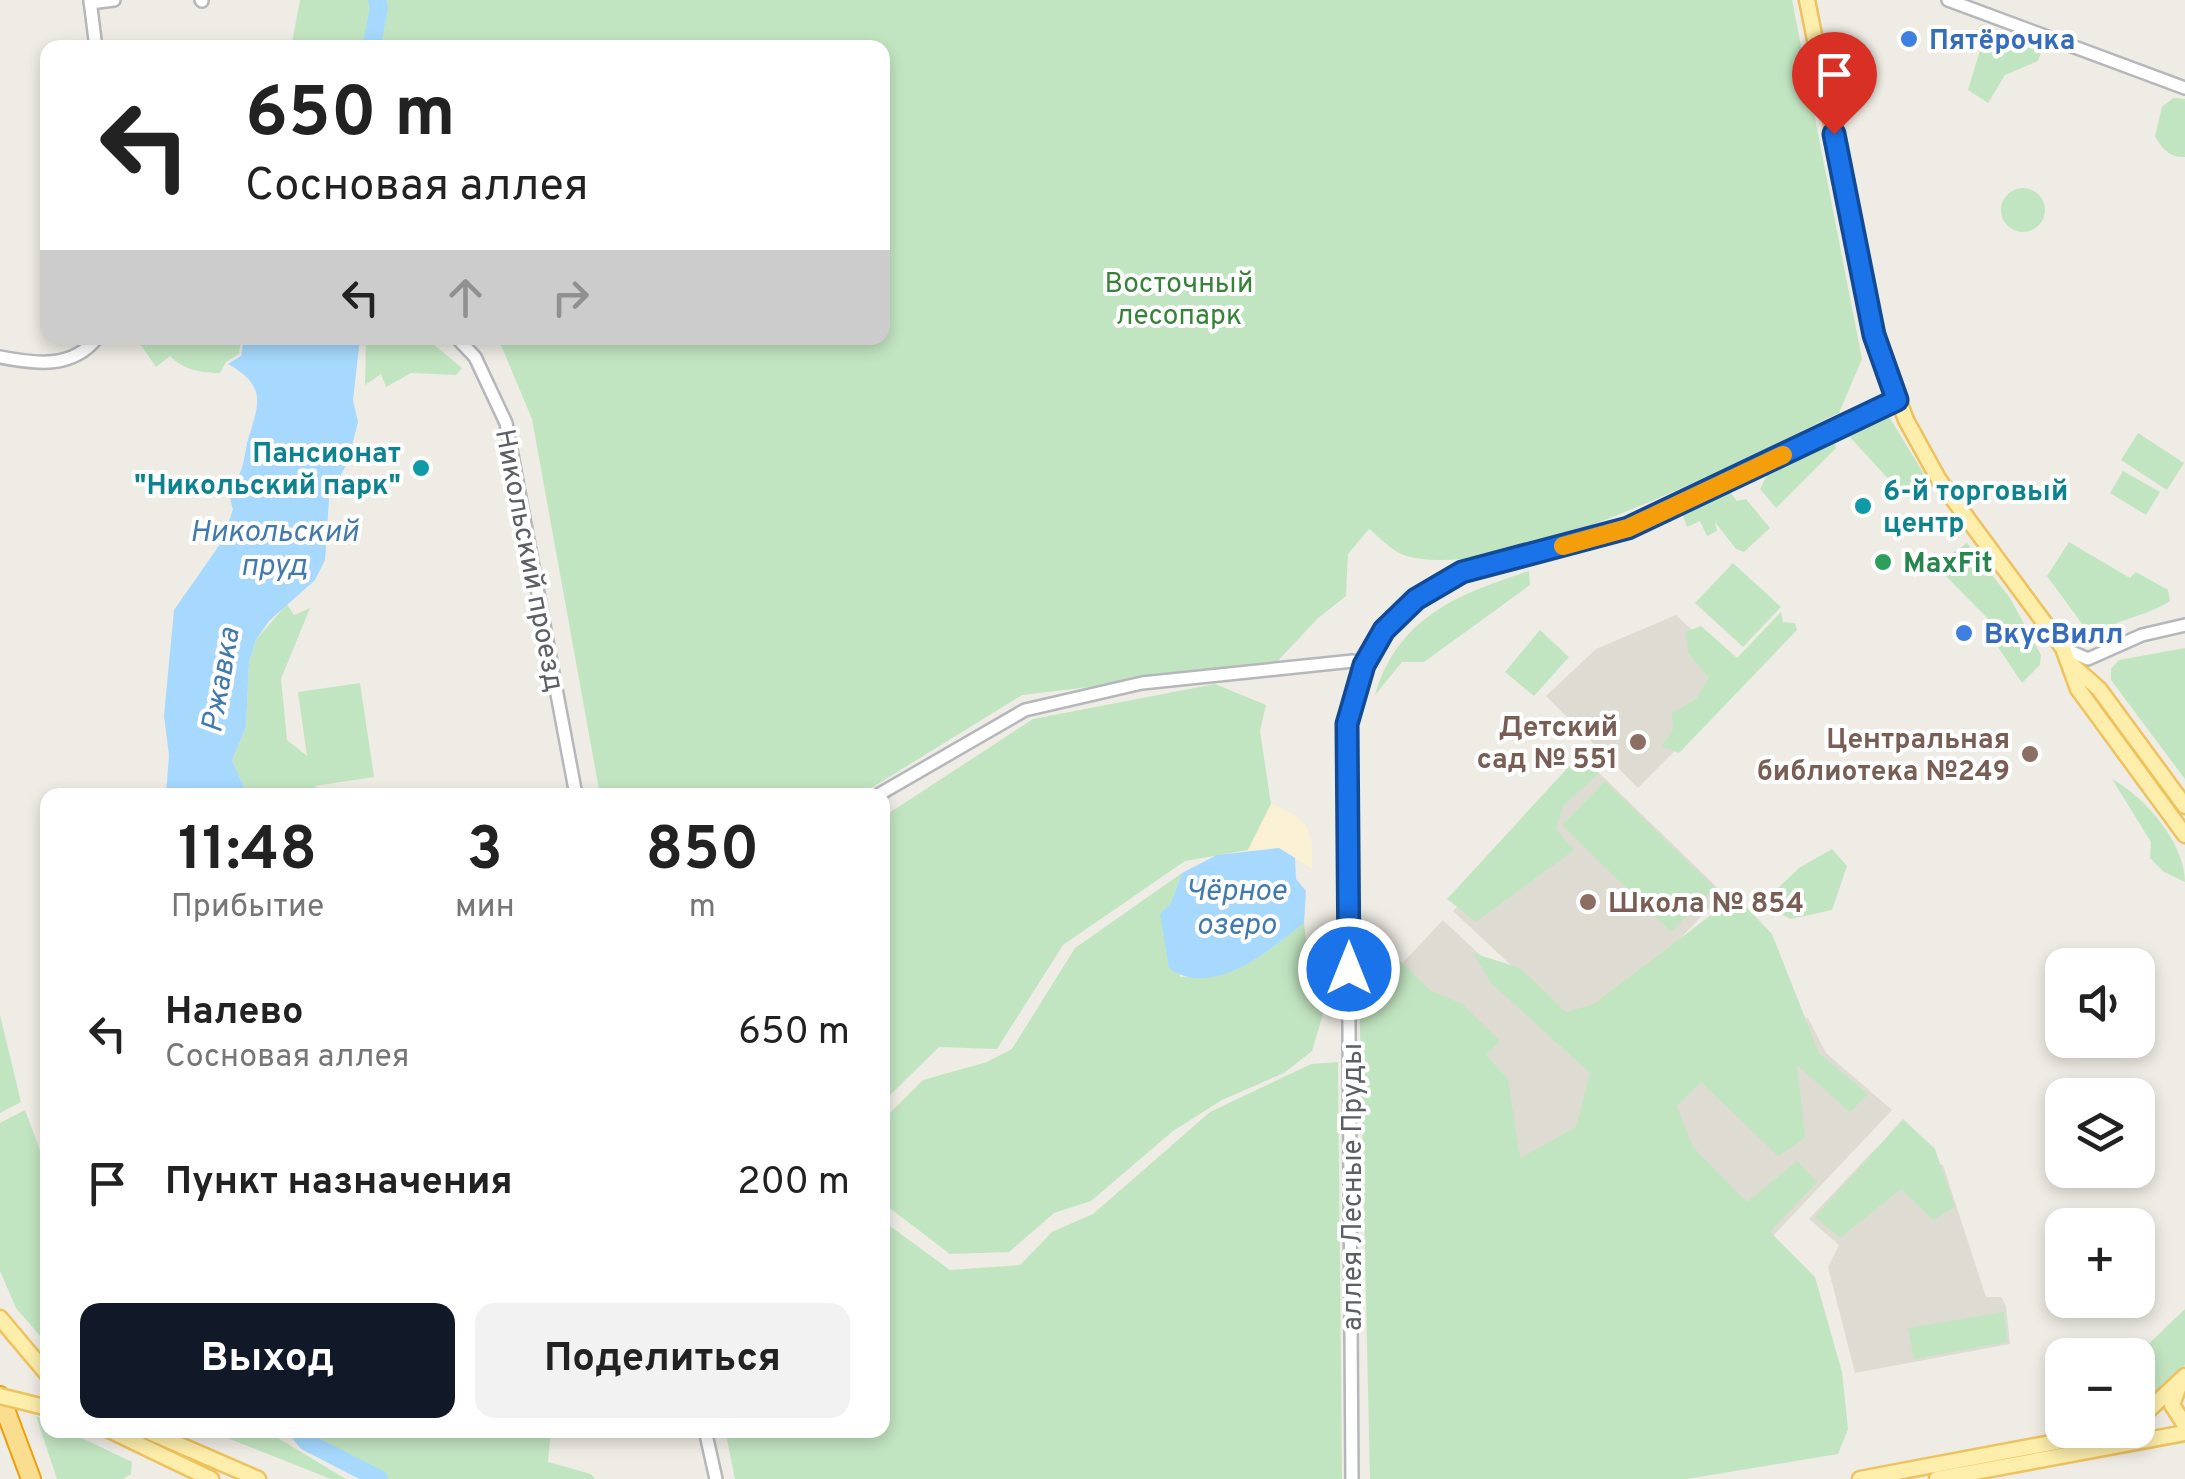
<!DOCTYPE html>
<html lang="ru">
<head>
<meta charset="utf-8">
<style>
  body { margin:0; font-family:Overpass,sans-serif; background:#f2f2f2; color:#222; height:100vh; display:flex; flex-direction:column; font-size:38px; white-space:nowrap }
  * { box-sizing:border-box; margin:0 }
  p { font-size:32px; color:#767676 }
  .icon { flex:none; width:55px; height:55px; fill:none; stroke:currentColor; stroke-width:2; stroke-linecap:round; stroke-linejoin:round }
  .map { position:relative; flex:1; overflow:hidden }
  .side { position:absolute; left:40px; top:788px; width:850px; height:650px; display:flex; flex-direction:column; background:#fff; border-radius:20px; box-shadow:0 5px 15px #0003 }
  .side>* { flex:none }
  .hud { position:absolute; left:40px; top:40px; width:850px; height:305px; border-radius:20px; box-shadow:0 5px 15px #0003; background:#fff; color:#222; overflow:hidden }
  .fabs { position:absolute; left:2045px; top:948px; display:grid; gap:20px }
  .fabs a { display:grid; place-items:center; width:110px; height:110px; border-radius:20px; background:#fff; box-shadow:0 5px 15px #0003; font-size:50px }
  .pin { position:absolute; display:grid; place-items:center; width:85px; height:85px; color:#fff; margin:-102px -42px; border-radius:50% 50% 50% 0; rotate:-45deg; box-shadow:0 0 10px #0007 }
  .pin .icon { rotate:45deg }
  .me { position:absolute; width:110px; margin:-55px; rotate:0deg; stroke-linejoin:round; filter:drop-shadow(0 0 8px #0008) }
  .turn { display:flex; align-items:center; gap:35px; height:210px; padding:0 40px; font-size:45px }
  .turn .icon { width:130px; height:130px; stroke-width:2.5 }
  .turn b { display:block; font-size:70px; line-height:85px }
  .lanes { display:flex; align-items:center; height:95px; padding:0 40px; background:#0003; justify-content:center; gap:50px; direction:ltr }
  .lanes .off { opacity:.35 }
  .eta { display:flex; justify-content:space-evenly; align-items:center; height:170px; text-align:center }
  .eta b { font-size:60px; font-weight:700; line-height:70px }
  .primary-button { display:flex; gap:20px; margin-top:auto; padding:20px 40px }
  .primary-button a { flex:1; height:115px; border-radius:20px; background:#111827; color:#fff; font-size:40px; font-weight:700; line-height:115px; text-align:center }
  .primary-button a+a { background:#f2f2f2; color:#222 }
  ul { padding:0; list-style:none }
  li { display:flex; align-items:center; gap:30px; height:150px; padding:0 40px }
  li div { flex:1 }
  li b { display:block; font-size:38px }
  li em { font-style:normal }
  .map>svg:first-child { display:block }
</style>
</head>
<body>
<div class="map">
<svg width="2185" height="1479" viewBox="0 0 2185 1479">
  <rect width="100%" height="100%" fill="#eeece4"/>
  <path fill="#dedbd2" d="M1676,615L1745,680L1638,788L1546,696L1596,649Z
    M1593,767L1723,893L1588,1037L1453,911Z
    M1443,920L1622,1089L1541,1188L1377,990Z
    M1808,1018L1826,1053L1892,1110L1757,1253L1637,1118L1707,1039Z
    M1876,1148L1943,1165L1986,1297H2001L2006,1306L2010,1344L1855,1373L1828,1267L1839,1245L1809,1219Z"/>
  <path fill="#c2e5c1" d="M300,0H1792L1862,359L1839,413C1742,459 1508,584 1406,556C1393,552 1379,537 1369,529L1348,554L1346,596L1317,619L1274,665L1022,695L860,795H600L532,419L498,338H882V48H291Z
    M1981,24L2043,47L2038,61L2005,75L1988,103L1968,90L1981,47L1973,35Z
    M2173,98L2185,99V157C2170,158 2161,148 2155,136L2162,107Z
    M2001 210a22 22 0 1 1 44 0a22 22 0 1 1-44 0Z
    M136,338H184L188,341L189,338H241L239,354L226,362L220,373C200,373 184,370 170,356L156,367Z
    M366,338H426L462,368L456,375L411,373L386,387L381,374L365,385Z
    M1888,415L1927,479L1904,496L1847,434Z
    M2138,433L2184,463L2167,490L2121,460Z
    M1834,440L1836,448L1776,508L1760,489L1769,471Z
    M2123,471L2160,492L2146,515L2110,493Z
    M1728,490L1737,501L1746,499L1770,528L1744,552L1736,549L1715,522L1717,531L1707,536L1700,521L1687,527L1683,516Z
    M2069,542L2130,578L2136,572L2168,590L2170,601C2148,616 2118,618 2091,636L2047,576Z
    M1967,543L2010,598L2041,655L2040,665L2022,683L1994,641L2001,632L1935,565Z
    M1733,563L1781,607L1743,647L1695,603Z
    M1529,571L1530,585L1424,662H1402L1375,695C1398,617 1458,594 1529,571Z
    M287,604L294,615L310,608L281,679L287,740L307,756L298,692L360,683L374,777L314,786L333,795H248L232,761L246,727L249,662L256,640Z
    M1781,612L1783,622L1795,623L1797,630L1679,753L1662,746L1673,729L1672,713L1696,699L1709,678L1688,653L1686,632L1701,626L1737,658Z
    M1540,630L1569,657L1534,696L1505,672Z
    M2185,648V779L2111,680V669L2119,660Z
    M1215,684L1266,705L1260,731L1271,804L1248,850L1185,861L1063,945L997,1049L939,1047L883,1102V817L1033,719Z
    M1585,749L1599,773L1563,806L1556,829L1574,850L1476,922L1447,899Z
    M2112,779C2145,797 2185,843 2185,882L2164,872L2150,858L2151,842Z
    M1605,781L1714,887L1671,932L1562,825Z
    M1832,849L1847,866L1832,910L1791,919L1761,904L1799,868Z
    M1182,873L1171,903L1180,977C1234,979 1263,956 1304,923L1306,941L1324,955L1328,997L1312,1051L1284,1073L1222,1100L1173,1131L1091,1201L1054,1213L1009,1252L950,1254L883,1203L882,1121L923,1080L987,1062L1012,1049L1075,948Z
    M1736,896L1772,934L1819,1053L1868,1094L1850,1112L1797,1065L1805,1138L1778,1156L1701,1082L1677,1106L1693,1147L1747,1202L1797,1161L1817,1182L1770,1232L1815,1277L1842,1372L1848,1429L1838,1454L1687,1479H1370L1359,985L1395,956L1430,990L1462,1004L1500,1041L1486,1055L1508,1079L1520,1158L1576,1127L1590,1073L1491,983L1473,953L1520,968L1566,1012L1594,1004Z
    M0,1015L21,1102L0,1113Z
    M1338,1062L1342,1479H735L725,1430H882L883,1221L950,1270L1020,1265L1052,1232L1093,1214L1210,1112L1311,1064Z
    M25,1110L47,1169V1344L16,1308L0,1271V1123Z
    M1903,1119L1935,1149L1955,1207L1933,1220L1901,1189L1840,1238L1815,1217Z
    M2185,1309V1365L2138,1409L2137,1355Z
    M2004,1312L2007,1342L1914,1359L1908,1328Z
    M36,1416L47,1421L48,1430H65L132,1462L131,1474L123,1479H57Z
    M207,1430H273L276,1437L346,1479H331Z
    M317,1430H551L548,1462L591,1474L595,1479H369L333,1445L317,1437Z"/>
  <path fill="#faf0d4" d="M1271,804C1309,818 1314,830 1312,869L1280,848L1264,853L1248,850Z"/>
  <path fill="#a6d9fd" d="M244,338H360L353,400L358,422L348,461L329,499L325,560L315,580L269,621L256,640L249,662L246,727L232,761L248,795H166L169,755L164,716L174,610L223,540L233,509C227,493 233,488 240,473C244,464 245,453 247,443C259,403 268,387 228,364L241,356Z
    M1279,848L1295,858L1296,879L1306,891L1304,923C1270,950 1212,1000 1169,968L1160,914L1171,903L1182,873L1217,855Z"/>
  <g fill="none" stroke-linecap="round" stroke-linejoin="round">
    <path stroke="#a6d9fd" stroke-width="18" d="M371,48L379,8L377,0
      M297,1430L307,1442L379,1479"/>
    <g stroke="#b5b7bb" stroke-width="16">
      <path id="minor" d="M90,0L96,48
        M201,0L202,1
        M1948,0L2185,88
        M90,3L114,0
        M457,338L475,357L506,423L576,795
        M0,357C36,364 72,369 97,338
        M2063,648L2088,659L2142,635L2185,625
        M878,795L1025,710L1142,683L1353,661
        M705,1430L716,1479
        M1352,1479L1347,724C1381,552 1499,578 1629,527C1673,510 1717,486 1760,466C1805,444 1853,425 1897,400"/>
    </g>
    <g stroke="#eec25e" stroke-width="19">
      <path id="major" d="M1807,0L1874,335L1906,420L1939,480L2063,648L2078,689L2185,835
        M2072,665L2099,689L2185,806
        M0,1318L48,1375
        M2179,1386L2172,1405L2185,1425
        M2138,1420L2185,1376
        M109,1430L211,1479
        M145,1430L258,1479
        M1860,1479L2120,1430
        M1937,1479L2185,1433"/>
    </g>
    <g stroke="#ed9f06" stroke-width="22">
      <path id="highway" d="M0,1396L31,1479"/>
    </g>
    <use href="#minor" stroke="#fff" stroke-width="11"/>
    <use href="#major" stroke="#fdeeab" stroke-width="14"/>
    <use href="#highway" stroke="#fadd8f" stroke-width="18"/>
    <g stroke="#eec25e" stroke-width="19" stroke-linecap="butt">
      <path id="major-bridge" d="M0,1396L48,1408"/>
    </g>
    <use href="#major-bridge" stroke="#fdeeab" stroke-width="14"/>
  </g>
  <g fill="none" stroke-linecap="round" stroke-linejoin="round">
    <g stroke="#114b97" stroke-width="25">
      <path id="route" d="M1349,969L1347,724L1364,665L1384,630L1416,599L1462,572L1628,528L1897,400L1874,335L1834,134"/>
    </g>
    <use href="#route" stroke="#1a73e8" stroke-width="18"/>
    <path stroke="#f59e0b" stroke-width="18" d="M1563,546L1628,528L1783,455"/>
  </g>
  <g fill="#3f7fe0" stroke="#fff" stroke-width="4">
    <circle cx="1909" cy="39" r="10"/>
    <circle cx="1964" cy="633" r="10"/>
  </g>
  <g fill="#0f9aa8" stroke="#fff" stroke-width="4">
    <circle cx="421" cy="468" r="10"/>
    <circle cx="1863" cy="506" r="10"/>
  </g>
  <circle fill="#2e9e5b" stroke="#fff" stroke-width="4" cx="1883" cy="562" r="10"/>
  <g fill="#8d6e63" stroke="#fff" stroke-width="4">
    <circle cx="1638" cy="742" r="10"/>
    <circle cx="2030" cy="754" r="10"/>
    <circle cx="1588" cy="902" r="10"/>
  </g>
  <g text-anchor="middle" stroke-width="8" stroke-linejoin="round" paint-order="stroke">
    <g font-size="28" font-weight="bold" fill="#366cbe" stroke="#fff" text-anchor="start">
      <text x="1929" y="49">Пятёрочка</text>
      <text x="1984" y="643">ВкусВилл</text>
    </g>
    <g font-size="28" fill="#368238" stroke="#fff">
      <text x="1179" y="292">Восточный<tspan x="1179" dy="32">лесопарк</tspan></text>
    </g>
    <g font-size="28" font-weight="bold" fill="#0d838f" stroke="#fff" text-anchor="end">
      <text x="401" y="462">Пансионат<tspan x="401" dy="32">"Никольский парк"</tspan></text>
      <text x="1883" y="500" text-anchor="start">6-й торговый<tspan x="1883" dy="32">центр</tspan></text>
    </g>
    <g font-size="28" fill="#5c6065" stroke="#fff">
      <text transform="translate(531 560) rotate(79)" y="10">Никольский проезд</text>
      <text transform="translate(1351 1187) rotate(-90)" y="10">аллея Лесные Пруды</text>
    </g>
    <g font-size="28" font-weight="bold" fill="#27864d" stroke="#fff" text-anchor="start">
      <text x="1903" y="572">MaxFit</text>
    </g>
    <g font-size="28" font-weight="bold" fill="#785e54" stroke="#fff" text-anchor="end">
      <text x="1618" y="736">Детский<tspan x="1618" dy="32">сад № 551</tspan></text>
      <text x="2010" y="748">Центральная<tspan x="2010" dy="32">библиотека №249</tspan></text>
      <text x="1608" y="912" text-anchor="start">Школа № 854</text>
    </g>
    <g font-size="30" font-style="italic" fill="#427aaf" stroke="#fff">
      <text x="274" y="541">Никольский<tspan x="274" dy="34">пруд</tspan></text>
      <text transform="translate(220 680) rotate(-80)" y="10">Ржавка</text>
      <text x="1236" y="900">Чёрное<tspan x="1236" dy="34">озеро</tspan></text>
    </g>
  </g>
</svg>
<div class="fabs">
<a><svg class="icon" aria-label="sound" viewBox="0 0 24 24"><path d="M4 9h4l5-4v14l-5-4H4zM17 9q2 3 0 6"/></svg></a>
<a><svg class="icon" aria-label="layers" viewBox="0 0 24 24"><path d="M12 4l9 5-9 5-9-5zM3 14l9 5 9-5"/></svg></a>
<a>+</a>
<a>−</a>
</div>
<div class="pin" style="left:1834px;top:134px;background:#d93025"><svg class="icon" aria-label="arrive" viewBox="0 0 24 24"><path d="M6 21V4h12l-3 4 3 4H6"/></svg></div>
<svg class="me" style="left:1349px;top:969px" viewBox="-20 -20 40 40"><circle r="17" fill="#1a73e8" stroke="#fff" stroke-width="3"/><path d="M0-11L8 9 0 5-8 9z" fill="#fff"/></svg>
<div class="hud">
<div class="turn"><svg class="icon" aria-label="left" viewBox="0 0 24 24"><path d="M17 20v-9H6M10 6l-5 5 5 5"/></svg><div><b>650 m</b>Сосновая аллея</div></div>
<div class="lanes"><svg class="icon" aria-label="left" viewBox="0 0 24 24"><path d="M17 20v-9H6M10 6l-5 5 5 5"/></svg><svg class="icon off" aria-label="ahead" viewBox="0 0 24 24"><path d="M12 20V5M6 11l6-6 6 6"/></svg><svg class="icon off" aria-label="right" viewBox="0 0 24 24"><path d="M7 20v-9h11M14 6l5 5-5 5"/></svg></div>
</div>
<section class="side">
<div class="eta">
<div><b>11:48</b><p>Прибытие</p></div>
<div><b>3</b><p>мин</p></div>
<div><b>850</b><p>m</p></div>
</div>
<ul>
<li><svg class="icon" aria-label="left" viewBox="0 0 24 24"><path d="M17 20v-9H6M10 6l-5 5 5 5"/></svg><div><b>Налево</b><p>Сосновая аллея</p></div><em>650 m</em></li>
<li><svg class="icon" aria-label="arrive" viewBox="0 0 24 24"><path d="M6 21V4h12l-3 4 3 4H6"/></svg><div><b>Пункт назначения</b></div><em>200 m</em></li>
</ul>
<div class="primary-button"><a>Выход</a><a>Поделиться</a></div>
</section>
</div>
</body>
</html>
